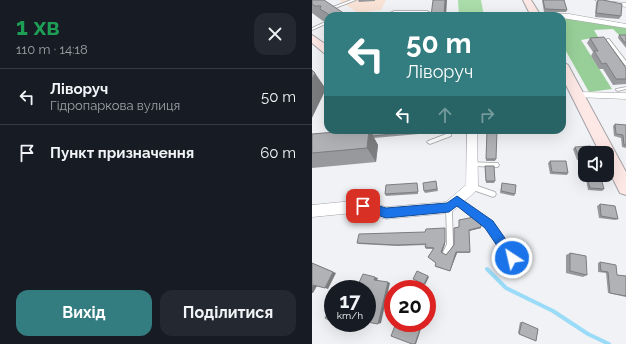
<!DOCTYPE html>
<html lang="uk">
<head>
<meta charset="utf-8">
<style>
  body { margin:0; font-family:Raleway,sans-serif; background:#242831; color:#f1f3f6; height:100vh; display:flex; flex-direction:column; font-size:15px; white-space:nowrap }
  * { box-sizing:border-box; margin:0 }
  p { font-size:13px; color:#9ea1a6 }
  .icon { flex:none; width:22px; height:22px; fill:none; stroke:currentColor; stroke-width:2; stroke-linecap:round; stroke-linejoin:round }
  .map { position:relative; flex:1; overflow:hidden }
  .panel { display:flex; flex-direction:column; background:#171b24; width:312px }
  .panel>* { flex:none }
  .banner { position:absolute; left:12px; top:12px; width:242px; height:122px; border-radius:12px; box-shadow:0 4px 16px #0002; background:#337c7f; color:#fff; overflow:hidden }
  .tools { position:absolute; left:266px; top:146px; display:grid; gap:8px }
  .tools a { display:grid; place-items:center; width:36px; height:36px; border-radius:8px; background:#171b24; box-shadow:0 4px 16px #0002; font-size:20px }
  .speed { position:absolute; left:12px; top:280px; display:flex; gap:8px; font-size:20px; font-weight:700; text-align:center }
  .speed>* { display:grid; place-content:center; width:52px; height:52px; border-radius:50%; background:#171b24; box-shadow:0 4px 16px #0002; line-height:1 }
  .speed small { font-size:10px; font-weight:400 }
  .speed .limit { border:6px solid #d22; background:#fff; color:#111 }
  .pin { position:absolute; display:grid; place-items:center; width:34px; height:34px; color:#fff; margin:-17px; border-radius:8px; box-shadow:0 2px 6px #0006 }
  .me { position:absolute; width:44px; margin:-22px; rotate:325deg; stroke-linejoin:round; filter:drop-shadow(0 0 3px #0008) }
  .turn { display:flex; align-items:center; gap:14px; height:84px; padding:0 16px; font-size:18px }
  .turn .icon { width:52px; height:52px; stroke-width:2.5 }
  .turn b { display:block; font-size:28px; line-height:34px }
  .lanes { display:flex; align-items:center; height:38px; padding:0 16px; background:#0003; justify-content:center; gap:20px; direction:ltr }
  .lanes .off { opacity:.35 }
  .round { display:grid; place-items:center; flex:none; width:42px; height:42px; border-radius:12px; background:#242831 }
  .headline { display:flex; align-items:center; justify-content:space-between; height:68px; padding:0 16px }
  h1 { font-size:24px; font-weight:700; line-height:30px; color:#1e9e55 }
  .action { display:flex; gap:8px; margin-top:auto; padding:8px 16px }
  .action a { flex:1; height:46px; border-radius:12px; background:#337c7f; color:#fff; font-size:16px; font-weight:700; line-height:46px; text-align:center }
  .action a+a { background:#242831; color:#f1f3f6 }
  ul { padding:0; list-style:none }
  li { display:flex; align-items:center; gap:12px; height:56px; padding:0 16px; border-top:1px solid #363941 }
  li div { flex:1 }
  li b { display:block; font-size:15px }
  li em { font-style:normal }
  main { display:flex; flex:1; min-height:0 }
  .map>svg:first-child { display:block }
</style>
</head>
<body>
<main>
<section class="panel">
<div class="headline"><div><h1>1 хв</h1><p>110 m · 14:18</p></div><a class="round"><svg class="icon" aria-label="close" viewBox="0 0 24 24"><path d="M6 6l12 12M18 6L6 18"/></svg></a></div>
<ul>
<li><svg class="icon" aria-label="left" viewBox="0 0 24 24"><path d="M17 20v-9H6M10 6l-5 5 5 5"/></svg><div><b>Ліворуч</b><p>Гідропаркова вулиця</p></div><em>50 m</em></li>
<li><svg class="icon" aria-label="arrive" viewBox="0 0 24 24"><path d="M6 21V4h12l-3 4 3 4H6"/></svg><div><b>Пункт призначення</b></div><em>60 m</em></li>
</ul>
<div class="action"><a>Вихід</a><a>Поділитися</a></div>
</section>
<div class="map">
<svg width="314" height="344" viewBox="0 0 314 344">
  <rect width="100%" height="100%" fill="#f1f2f5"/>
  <path fill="#f9e3d6" d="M27,0H74L69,10L46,13Z"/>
  <path fill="#aadda9" d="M146,0H169L172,16H147Z"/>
  <path fill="#98cf98" d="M250,17L314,27V37H309L301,29L282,30L286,37L269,40L300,89L277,92L250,44Z"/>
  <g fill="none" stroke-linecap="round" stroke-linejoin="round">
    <path stroke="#9adbf8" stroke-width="4" d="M175,269L194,288L241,311L276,334L297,344"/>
    <g stroke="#a2a3a6" stroke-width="1.5">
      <path id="lane" d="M39,0H44L21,9L18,8Z
        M82,11H115L117,12L116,16H112L113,13H83L77,16H72Z
        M13,22L16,23L0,30V28Z
        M295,39H297L314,61V65H313L295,41Z
        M314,87V89L306,91L304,90V89Z
        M134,130H138L139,135V136L118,144L116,143L115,142L116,141L134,134Z
        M158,162L184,163H186L187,165L186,167H184L160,166H158L157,164Z
        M160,184L183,192L184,194L183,196L181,197L158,189L157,187L158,185Z
        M145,197L179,223L202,256L203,258L202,260L200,261L198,260L175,227L143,202L142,200L143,198Z
        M137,204L139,205L140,207L141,245L136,254L134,255L132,254L131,252L135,244L134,207L135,205Z"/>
    </g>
    <g stroke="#a2a3a6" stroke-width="1">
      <path id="street" d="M283,0L314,3V7L286,2Z
        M223,13L257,14L314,24V28L250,18V16H220Z
        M266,92L314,93V99L263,97L262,95Z
        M155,130H165L166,187L164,191L141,211L137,213L74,219L51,212L0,217V205L51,200L74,207L134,202L154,185Z"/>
    </g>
    <g stroke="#a2a3a6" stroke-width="2">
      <path id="secondary" d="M211,0H219L229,16H219Z
        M0,35L16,46V54L12,53L0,43Z
        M250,61L256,65L314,172V195L308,193L295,167V153H288L250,77Z"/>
    </g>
    <use href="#lane" fill="#fff" fill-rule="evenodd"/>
    <use href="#street" fill="#fff" fill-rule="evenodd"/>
    <use href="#secondary" fill="#fee8e6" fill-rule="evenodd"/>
  </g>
  <path fill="#98999c" d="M0,0L36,16H16V25L14,21H11L0,13Z
    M46,0H63V1L47,2Z
    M230,0H252L255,10L254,12H232Z
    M286,0L309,16L307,19L283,17L284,3Z
    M307,35H314V48L306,38Z
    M278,38L314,68V84L301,85L291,69H287L279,56L281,52L275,43Z
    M303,124L314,125V148L310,147L309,138L302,136L301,126Z
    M58,130L59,132V130H117L118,133L62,138L66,145L64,162L0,168V134Z
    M175,130L184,159L183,161H174Z
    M263,147L273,153V160H265L261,149Z
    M238,161L256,173L255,175L238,174L236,163Z
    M173,166L183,181L182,183H174Z
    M275,177L292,189L290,191L276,190L274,179Z
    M124,181L126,191L113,193L112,191Z
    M105,183L106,194L74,196L73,194Z
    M190,183L203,194L202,196L188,193Z
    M288,204L306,219L303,220L287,218L285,206Z
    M169,227V228L157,231L158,253H145L138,271L124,267L123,266L124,263L116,257L121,249H114L113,247L114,245L85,246L47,244L45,243L113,232L133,229V244L130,252L134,255L142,245V228Z
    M258,253L275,275L271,277L254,273V255Z
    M288,262L305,275L314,276V297L296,293L294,273L286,272V263Z
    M208,322L226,329L224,341L206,333Z"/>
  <path fill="#7c7d7f" d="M133,0H135L134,16H132Z
    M3,73L14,89L0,118V79Z
    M57,130H58L66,145L64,162L55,148Z
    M169,227V228L157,231V230Z
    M133,228V244L130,253L129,252Z
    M144,252L145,253L138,271Z
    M0,263L24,273L16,289L13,288Z
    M116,276L117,277L113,285L112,284Z
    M63,277L66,278L65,281L62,280Z
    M76,282L78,283L69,323L66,324Z
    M1,285L5,286L1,293H0V287Z
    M35,323H38L36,327L32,328Z
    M110,323H111L104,344H103Z"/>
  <path fill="#b1b2b5" stroke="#7c7d7f" d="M0,0H12L36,16H19L8,9L9,6H3L0,4Z
    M121,0H133L132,16H119Z
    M231,0H252L255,10L233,9Z
    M286,0H291L310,4L309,16L284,13Z
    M307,35H314V44Z
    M292,37L314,68V79H304L294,63L290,64L282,51H286L278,38Z
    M0,70L3,73L0,79Z
    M303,124L314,125V145H312L311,135L304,134Z
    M47,130H57L55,148L0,153V134Z
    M59,130H117L61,136L59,132Z
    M175,130H185L184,159H174Z
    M279,146L282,153H273V158H267L263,147Z
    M238,161H254L256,173L240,172Z
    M173,166H182L183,181H174Z
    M275,177L289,178L292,189L278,188Z
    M124,181L125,189L112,191L111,183Z
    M105,183L106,192L73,194L74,185Z
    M190,183L204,185L203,194L189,191Z
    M288,204L303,206L306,219L289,216Z
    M162,217L168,222L169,227L157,230L158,252H144L138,271L123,266L124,263L116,257L122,248L113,247L114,244L84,245L45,243L47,234L113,232L114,229L133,228V242L129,252L134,255L142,245V228L147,227V220Z
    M258,253L274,256L275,275L258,271Z
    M288,262L304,265L305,275L314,276V296L298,293L296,272L289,271Z
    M0,263L21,272L13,288L1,285L0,287Z
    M105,271L116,276L112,284L101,279Z
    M51,274L63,277L62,280L76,282L66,324L55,322V289H44Z
    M21,305V322L13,318Z
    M210,322L226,329L224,341L207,334Z
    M23,323H35L32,328Z
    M84,323H110L103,344H100L79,336Z"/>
  <path fill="#1a73e8" stroke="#114b97" d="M145,196L181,221L204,254L206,258L204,262L200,264L196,262L173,228L145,206L137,212L74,218L48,209L46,206L48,203L51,201L74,208L135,203Z"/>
</svg>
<div class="tools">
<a><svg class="icon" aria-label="sound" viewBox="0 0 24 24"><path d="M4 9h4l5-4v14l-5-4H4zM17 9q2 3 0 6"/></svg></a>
</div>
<div class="speed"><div>17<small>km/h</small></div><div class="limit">20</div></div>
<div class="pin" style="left:51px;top:206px;background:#d93025"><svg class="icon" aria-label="arrive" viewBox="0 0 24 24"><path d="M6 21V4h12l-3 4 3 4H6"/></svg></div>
<svg class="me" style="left:200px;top:258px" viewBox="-20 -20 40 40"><circle r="17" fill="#1a73e8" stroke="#fff" stroke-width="3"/><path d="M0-11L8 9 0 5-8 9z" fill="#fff"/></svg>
<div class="banner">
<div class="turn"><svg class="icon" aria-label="left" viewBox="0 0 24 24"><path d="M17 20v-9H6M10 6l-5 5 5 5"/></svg><div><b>50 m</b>Ліворуч</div></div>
<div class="lanes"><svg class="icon" aria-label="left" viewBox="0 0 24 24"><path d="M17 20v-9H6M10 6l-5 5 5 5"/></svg><svg class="icon off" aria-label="ahead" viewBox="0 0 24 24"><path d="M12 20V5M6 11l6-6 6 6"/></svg><svg class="icon off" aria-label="right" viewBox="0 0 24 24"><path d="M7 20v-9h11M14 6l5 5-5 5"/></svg></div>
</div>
</div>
</main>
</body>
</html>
